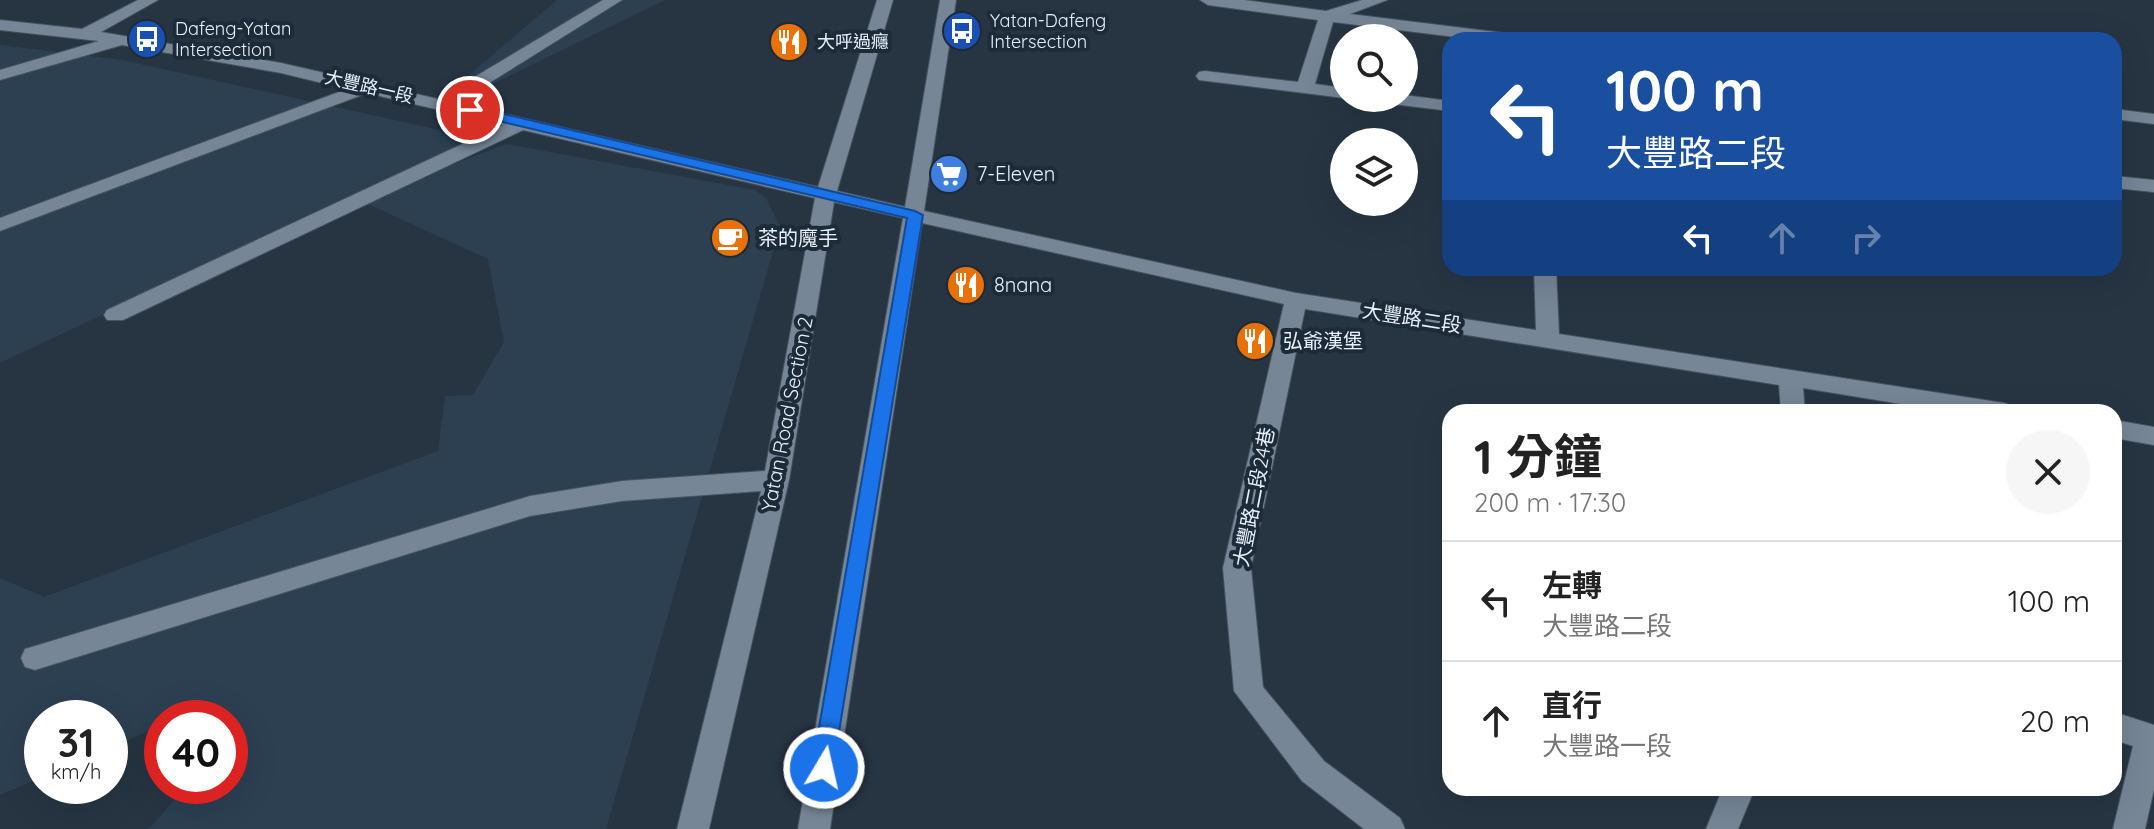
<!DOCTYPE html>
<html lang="zh-TW">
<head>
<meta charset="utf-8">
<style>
  body { margin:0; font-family:Quicksand,"Noto Sans TC",sans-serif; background:#f6f6f6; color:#222; height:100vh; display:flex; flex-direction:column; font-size:30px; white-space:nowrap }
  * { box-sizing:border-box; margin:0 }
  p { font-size:26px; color:#767676 }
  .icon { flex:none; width:44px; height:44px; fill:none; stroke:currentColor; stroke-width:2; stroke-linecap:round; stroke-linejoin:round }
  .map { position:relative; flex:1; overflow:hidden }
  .details { position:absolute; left:1442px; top:404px; width:680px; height:392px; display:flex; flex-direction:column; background:#fff; border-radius:24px; box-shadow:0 8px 32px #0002 }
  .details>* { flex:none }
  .banner { position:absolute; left:1442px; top:32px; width:680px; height:244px; border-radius:24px; box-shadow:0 8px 32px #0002; background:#1a4fa0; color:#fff; overflow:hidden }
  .buttons { position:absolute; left:1330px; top:24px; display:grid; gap:16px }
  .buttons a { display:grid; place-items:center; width:88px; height:88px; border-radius:50%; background:#fff; box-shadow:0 8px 32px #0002; font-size:40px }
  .speed { position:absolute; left:24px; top:700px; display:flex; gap:16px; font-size:40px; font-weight:700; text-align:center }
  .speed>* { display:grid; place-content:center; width:104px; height:104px; border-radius:50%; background:#fff; box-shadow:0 8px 32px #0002; line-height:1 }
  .speed small { font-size:20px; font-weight:400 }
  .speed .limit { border:12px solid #d22; background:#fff; color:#111 }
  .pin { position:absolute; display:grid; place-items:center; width:68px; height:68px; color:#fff; margin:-34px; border:4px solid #fff; border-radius:50%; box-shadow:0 2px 8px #0007 }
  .me { position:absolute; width:88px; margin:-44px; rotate:9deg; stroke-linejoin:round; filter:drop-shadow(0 0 6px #0008) }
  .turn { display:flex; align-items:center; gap:28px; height:168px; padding:0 32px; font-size:36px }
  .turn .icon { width:104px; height:104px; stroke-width:2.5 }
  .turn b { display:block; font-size:56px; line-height:68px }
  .lanes { display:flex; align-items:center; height:76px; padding:0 32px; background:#0003; justify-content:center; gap:40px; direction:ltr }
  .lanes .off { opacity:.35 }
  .round { display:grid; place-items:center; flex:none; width:84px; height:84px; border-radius:42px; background:#f6f6f6 }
  .headline { display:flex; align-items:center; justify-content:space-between; height:136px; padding:0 32px }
  h1 { font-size:48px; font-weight:700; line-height:60px }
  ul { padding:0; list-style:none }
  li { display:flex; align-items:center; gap:24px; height:120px; padding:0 32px; border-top:2px solid #e0e0e0 }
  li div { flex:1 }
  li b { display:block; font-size:30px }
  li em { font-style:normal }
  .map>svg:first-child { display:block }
</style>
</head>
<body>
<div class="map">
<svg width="2154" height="829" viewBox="0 0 2154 829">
  <rect width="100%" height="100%" fill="#273543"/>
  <path fill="#2c4052" d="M557,0H665L470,95L450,91Z
    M0,45L122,60L476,138L0,363Z
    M506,144L755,190L766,198L780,227L606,829H149L186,786H230V718H196L195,711L179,718H162V725L110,748V718H42V777L0,795V578L44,597L438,451L445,396L473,395L504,342L488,259L359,200Z"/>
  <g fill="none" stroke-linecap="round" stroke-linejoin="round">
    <g stroke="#47535f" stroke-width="2">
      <path id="minor" d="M138,0H158L101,32L281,63L438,99L603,0H622L457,103L818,187L877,0H893L837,191L905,207L940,0H956L924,211L1296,293L1536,330L1534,268H1556L1559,334L2004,403L2012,406L2016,412H1950L1803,388L1805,412H1781L1779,385L1305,309L1251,568L1263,687L1324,761L1400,818L1405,829H1364L1302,781L1234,691L1223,568L1284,304L922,223L830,829H798L903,218L834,202L789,480L709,829H677L761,491L622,501L530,516L35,670L25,667L21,658L25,649L35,646L530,496L622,481L765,471L815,198L523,130L123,320H107L104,315L107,310L503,125L367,93L0,231V218L347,89L281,73L122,45L0,80V70L99,41L0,30V20L82,29Z
        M1200,0H1244L1326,11L1362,0H1387L1350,14L1520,35L1528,40H1480L1333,22L1315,84L1344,88V98L1199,80L1196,76L1199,72L1205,71L1298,82L1318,20L1208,5Z
        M1404,95L1450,101V111L1384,103L1375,98H1404Z
        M2114,109L2154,114V124L2114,119Z
        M2114,176L2154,180V192L2114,188Z
        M2114,420L2154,427V445L2114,438Z
        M2114,712L2154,725V789L2145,829H2113L2133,746L2114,740Z
        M1723,788H1755L1738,829H1706Z"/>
    </g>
    <use href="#minor" fill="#768697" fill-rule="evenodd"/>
  </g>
  <path fill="#1a73e8" stroke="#114b97" stroke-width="2" d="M470,106L915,211L923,215L832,775L824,778L816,775L812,768L907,218L465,113V107Z"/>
  <defs>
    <g id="bus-disc" transform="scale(2)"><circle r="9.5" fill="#1a4fb4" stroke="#1d2b39"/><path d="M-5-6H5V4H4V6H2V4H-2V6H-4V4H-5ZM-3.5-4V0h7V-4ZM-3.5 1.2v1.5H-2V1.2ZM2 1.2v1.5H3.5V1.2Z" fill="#fff"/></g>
    <g id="restaurant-disc" transform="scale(2)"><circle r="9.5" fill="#e8710a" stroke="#1d2b39"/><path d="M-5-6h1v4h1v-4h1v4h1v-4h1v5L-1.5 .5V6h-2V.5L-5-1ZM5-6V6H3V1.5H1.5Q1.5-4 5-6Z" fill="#fff"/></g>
    <g id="supermarket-disc" transform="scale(2)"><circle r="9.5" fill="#3f7fe0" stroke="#1d2b39"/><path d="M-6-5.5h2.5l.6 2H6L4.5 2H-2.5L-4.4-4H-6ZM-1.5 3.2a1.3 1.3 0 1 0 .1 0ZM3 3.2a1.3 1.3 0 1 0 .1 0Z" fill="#fff"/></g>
    <g id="cafe-disc" transform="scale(2)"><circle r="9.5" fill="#e8710a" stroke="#1d2b39"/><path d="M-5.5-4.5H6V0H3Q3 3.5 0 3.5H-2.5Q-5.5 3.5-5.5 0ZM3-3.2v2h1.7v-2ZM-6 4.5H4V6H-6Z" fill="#fff"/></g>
  </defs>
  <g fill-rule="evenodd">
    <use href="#bus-disc" x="962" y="31"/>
    <use href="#bus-disc" x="147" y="39"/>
    <use href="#restaurant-disc" x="789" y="42"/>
    <use href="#supermarket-disc" x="949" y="174"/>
    <use href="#cafe-disc" x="730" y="238"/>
    <use href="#restaurant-disc" x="966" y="285"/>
    <use href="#restaurant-disc" x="1255" y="341"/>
  </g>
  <g text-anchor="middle" stroke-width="8" stroke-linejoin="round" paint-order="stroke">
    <g font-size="18" fill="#e7f0fa" stroke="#1d2b39" text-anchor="start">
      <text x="990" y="27">Yatan-Dafeng<tspan x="990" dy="21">Intersection</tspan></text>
      <text x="175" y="35">Dafeng-Yatan<tspan x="175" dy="21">Intersection</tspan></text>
      <text x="817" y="48">大呼過癮</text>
    </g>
    <g font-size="18" fill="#e7f0fa" stroke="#1d2b39">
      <text transform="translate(369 87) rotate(13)" y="6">大豐路一段</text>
    </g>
    <g font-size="20" fill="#e7f0fa" stroke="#1d2b39" text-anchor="start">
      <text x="977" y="181">7-Eleven</text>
      <text x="758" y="245">茶的魔手</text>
      <text x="994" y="292">8nana</text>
      <text x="1283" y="348">弘爺漢堡</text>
    </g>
    <g font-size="20" fill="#e7f0fa" stroke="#1d2b39">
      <text transform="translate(1412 318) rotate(9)" y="7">大豐路二段</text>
      <text transform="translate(787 414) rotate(-79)" y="7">Yatan Road Section 2</text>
      <text transform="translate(1254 497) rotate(-79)" y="7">大豐路二段24巷</text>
    </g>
  </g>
</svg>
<div class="buttons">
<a><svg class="icon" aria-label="search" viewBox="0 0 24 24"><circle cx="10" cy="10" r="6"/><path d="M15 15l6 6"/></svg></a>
<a><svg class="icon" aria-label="layers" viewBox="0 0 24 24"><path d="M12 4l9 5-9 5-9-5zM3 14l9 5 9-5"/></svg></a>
</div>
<div class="speed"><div>31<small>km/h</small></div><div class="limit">40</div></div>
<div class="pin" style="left:470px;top:110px;background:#d93025"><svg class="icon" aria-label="arrive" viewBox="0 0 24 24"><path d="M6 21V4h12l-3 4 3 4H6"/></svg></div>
<svg class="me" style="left:824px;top:768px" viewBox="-20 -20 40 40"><circle r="17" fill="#1a73e8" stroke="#fff" stroke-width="3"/><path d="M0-11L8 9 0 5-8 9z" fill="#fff"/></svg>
<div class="banner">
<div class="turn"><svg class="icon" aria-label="left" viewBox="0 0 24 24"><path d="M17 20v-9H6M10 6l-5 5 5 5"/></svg><div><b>100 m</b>大豐路二段</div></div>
<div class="lanes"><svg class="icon" aria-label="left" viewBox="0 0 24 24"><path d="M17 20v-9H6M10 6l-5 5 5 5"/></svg><svg class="icon off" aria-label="ahead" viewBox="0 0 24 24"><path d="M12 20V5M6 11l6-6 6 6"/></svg><svg class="icon off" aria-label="right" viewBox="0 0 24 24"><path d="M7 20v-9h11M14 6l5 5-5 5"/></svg></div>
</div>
<section class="details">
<div class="headline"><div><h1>1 分鐘</h1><p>200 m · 17:30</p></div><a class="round"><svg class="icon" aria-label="close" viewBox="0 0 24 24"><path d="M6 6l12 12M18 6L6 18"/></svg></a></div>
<ul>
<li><svg class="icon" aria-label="left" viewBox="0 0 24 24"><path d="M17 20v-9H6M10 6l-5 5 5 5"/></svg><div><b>左轉</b><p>大豐路二段</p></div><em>100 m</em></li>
<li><svg class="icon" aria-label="ahead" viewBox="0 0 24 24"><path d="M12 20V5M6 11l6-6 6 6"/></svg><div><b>直行</b><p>大豐路一段</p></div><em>20 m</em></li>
</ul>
</section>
</div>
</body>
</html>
